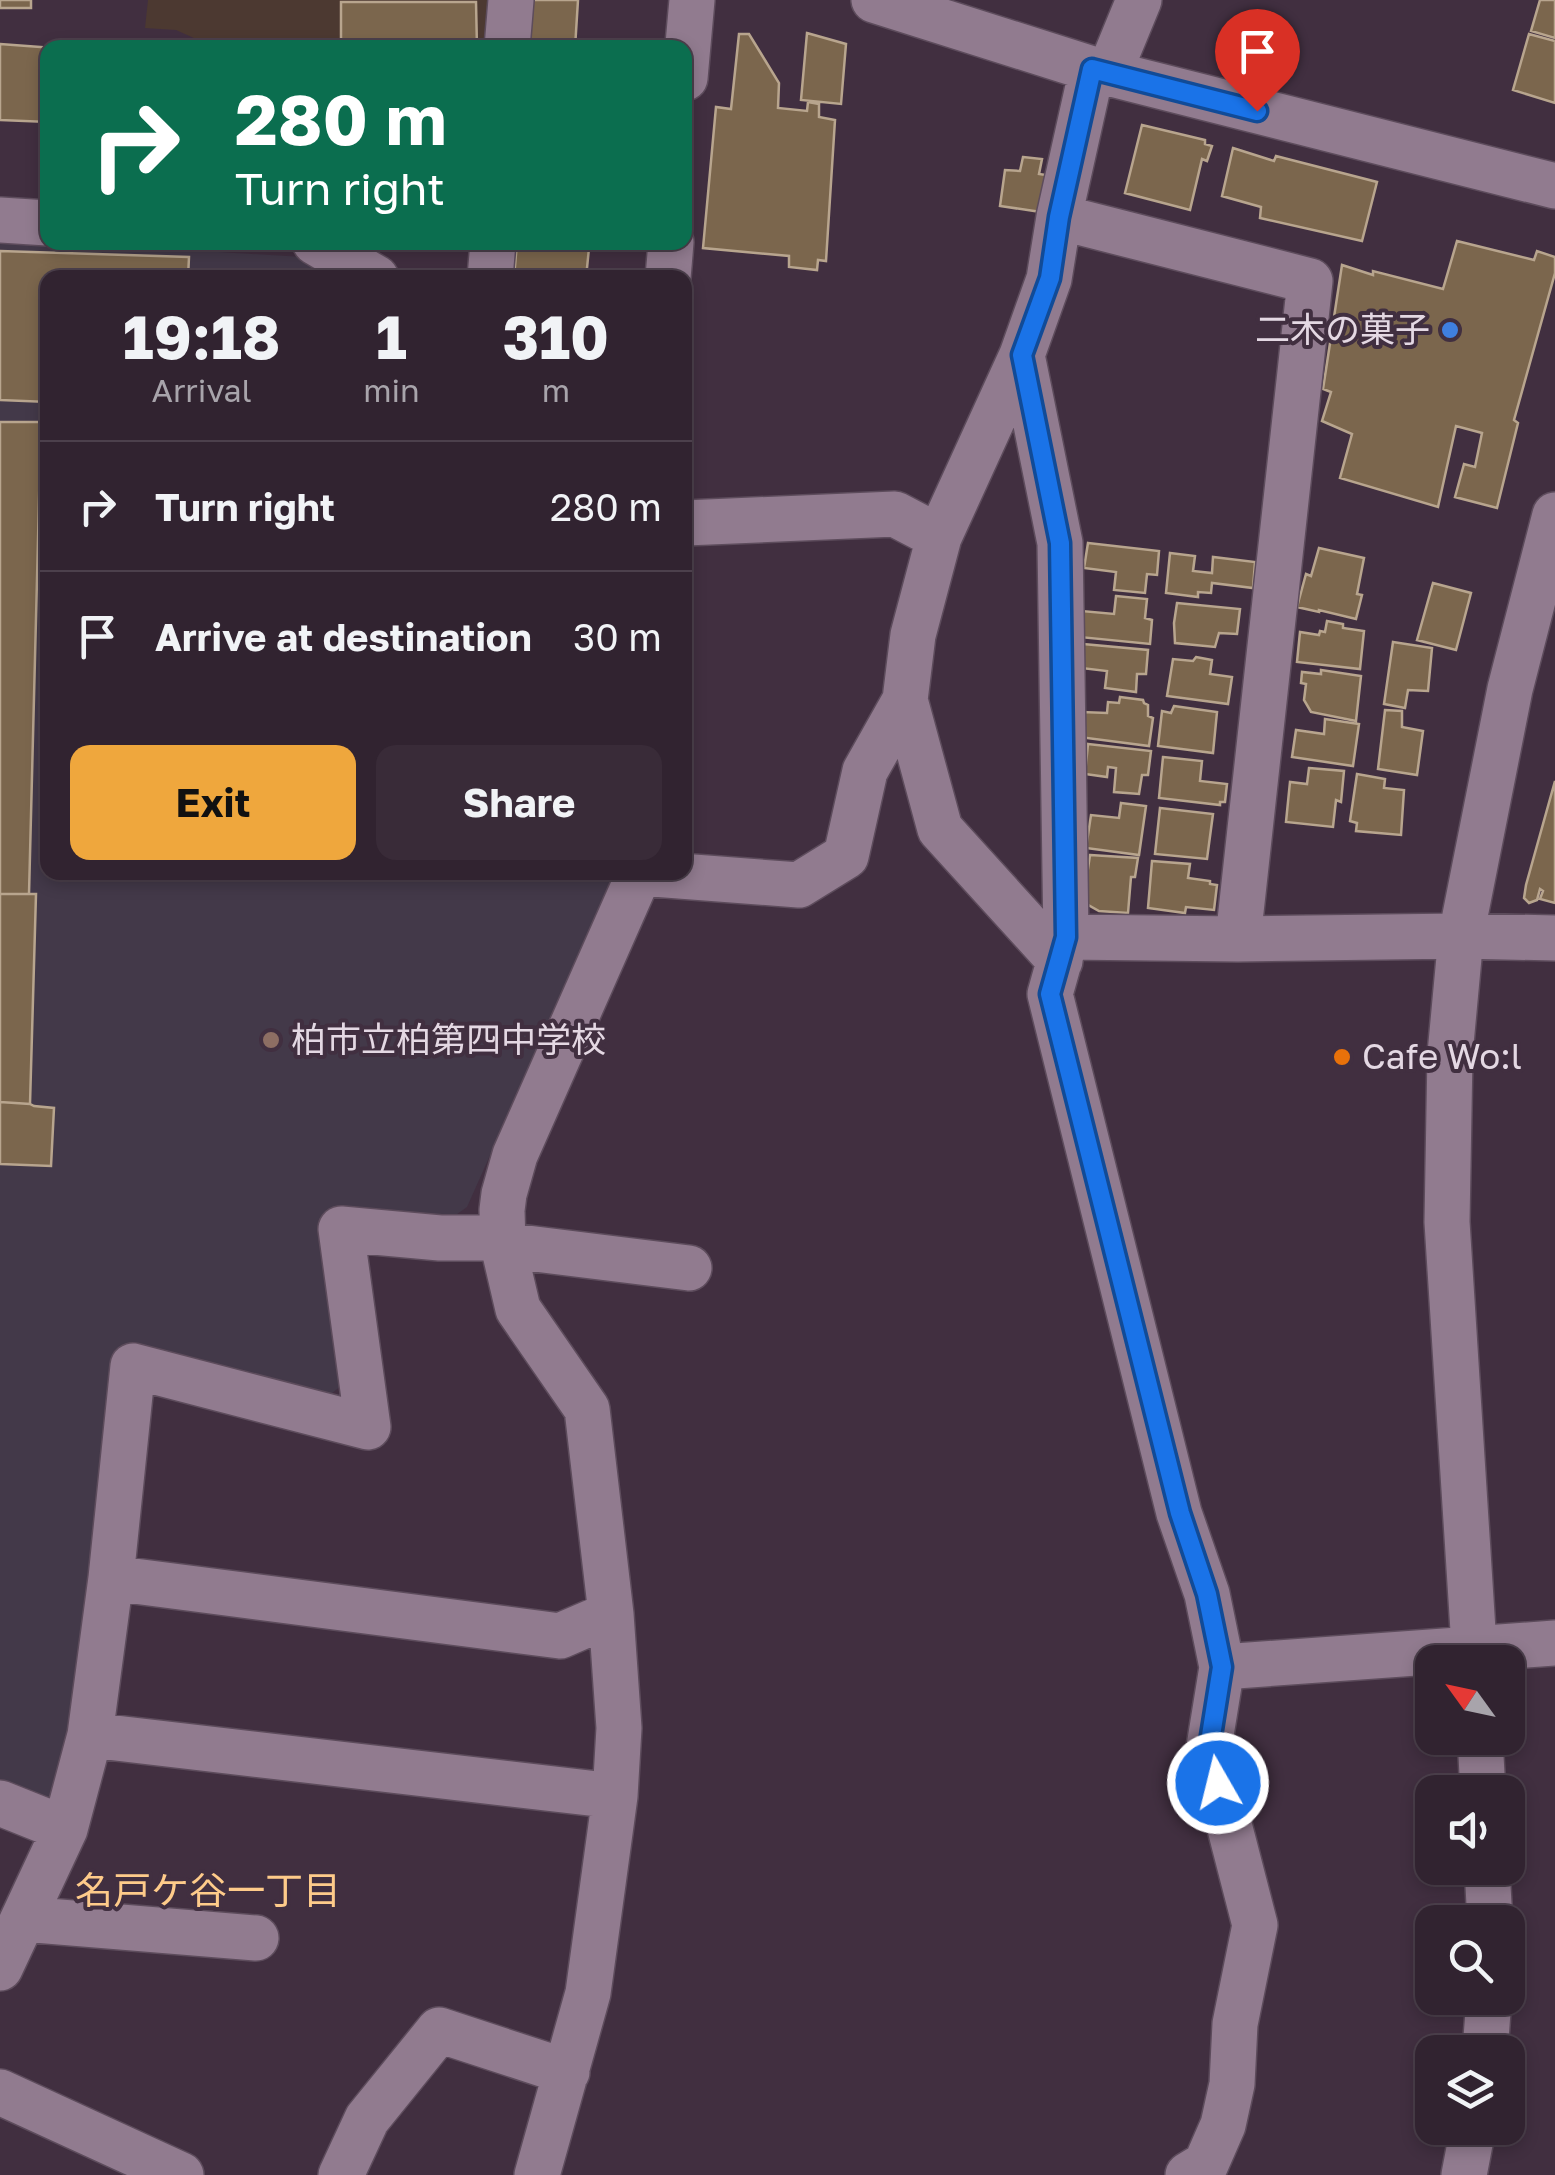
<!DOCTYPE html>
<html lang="en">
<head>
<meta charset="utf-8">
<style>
  body { margin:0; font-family:"Golos Text","Noto Sans JP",sans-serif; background:#392b38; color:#f1f3f6; height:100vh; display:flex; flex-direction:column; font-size:38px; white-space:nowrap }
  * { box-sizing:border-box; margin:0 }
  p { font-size:32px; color:#a8a4ab }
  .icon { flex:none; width:55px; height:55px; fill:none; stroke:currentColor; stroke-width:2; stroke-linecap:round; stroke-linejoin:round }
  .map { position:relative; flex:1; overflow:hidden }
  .details { position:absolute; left:40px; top:270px; width:652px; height:610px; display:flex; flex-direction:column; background:#312330; border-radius:20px; box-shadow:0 5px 15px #0003,0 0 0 2px #4c404c }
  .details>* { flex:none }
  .top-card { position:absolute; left:40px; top:40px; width:652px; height:210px; border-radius:20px; box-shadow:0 5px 15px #0003,0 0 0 2px #4c404c; background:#0b6e4f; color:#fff; overflow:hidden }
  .needle { width:65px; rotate:303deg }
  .fabs { position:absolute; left:1415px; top:1645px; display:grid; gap:20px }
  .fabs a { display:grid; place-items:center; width:110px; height:110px; border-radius:20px; background:#312330; box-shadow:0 5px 15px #0003,0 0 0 2px #4c404c; font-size:50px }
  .pin { position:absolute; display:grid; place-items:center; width:85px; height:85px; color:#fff; margin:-102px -42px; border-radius:50% 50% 50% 0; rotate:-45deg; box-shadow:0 0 10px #0007 }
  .pin .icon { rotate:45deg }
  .me { position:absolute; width:110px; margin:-55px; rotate:352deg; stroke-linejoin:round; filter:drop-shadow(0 0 8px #0008) }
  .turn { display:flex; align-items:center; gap:35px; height:210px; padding:0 30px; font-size:45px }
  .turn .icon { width:130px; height:130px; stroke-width:2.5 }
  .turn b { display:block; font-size:70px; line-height:85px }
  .eta { display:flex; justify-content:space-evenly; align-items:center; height:170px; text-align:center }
  .eta b { font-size:60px; font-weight:700; line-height:70px }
  .button { display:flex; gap:20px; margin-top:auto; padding:20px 30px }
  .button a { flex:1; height:115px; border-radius:20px; background:#efa73d; color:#111; font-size:40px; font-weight:700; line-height:115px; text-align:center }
  .button a+a { background:#392b38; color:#f1f3f6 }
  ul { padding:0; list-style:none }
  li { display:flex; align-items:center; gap:30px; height:130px; padding:0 30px; border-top:2px solid #4c404c }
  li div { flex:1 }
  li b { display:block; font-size:38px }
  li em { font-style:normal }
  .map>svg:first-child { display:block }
</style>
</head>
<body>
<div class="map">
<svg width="1555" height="2175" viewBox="0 0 1555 2175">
  <rect width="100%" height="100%" fill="#412f40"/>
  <path fill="#4c3931" d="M148,0H496L492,47H214L176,30L145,28Z"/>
  <path fill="#433949" d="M0,238L48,242L303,257L343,277L48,278V872L616,873L467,1207L443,1224L327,1216L348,1380L325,1399L122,1354L61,1793L39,1807L0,1791Z"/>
  <path fill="#7b664d" stroke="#b8a58e" stroke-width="2.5" d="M0,0H31V8H0Z
    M530,0H578L575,48H527Z
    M1540,0H1555V38L1531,31Z
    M341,2H476L477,48H341Z
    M807,33L846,44L841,104L801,100Z
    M739,34H749L779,83L778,108L807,111L808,102L819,104V117L835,120L826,261L818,260L817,270L789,267V256L703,248L716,107L731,109Z
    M1529,34L1555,41V103L1513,90Z
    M0,44L54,48H48V122L0,120Z
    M1142,125L1205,140V144L1212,146L1207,161L1202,159L1190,210L1125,193Z
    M1233,148L1274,161L1276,156L1377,182L1362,241L1260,218L1261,207L1222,196Z
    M1023,157L1042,159L1039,174L1046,175L1041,212L1000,206L1005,170L1020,171Z
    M1457,241L1534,260L1537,251L1555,257V273L1514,420L1518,423L1497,508L1455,497L1464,464L1475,467L1482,433L1456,426L1438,507L1340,478L1352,434L1322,421L1331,392L1323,389L1342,265L1373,275V271L1443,289Z
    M385,242H464V248L385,245Z
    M517,242L589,248L586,278H514Z
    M0,251L189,257L188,278H48V402L0,400Z
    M0,422H41L29,894H0Z
    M1088,543L1159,551L1157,575L1147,574L1145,593L1114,590L1116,572L1084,568Z
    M1319,548L1364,558L1357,594L1362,595L1356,619L1319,610V612L1297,607L1306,574L1311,576Z
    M1170,553L1195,556L1193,571L1212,573L1213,557L1255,562L1253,588L1212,583L1211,593L1198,592V597L1166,593Z
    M1433,583L1471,593L1456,650L1417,640Z
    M1116,596L1147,599L1145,618L1152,620L1150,644L1079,637L1082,611L1114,614Z
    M1177,603L1240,609L1237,634L1219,633L1215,647L1175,643L1174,623Z
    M1327,621L1343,624V628L1364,631L1360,669L1297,662L1300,632L1319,635L1320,631L1325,632Z
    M1393,642L1432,648L1428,691L1408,690L1405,708L1384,704Z
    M1083,644L1148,650L1146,674H1137L1136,692L1105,688L1107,671L1081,668Z
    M1196,657L1212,660L1210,674L1232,677L1228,704L1167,696L1173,659L1193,661Z
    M1321,670L1361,676L1356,721L1311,712L1304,700L1306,684L1301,683L1302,672L1321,674Z
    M1120,697L1143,700L1144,703L1148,705V716L1153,718L1149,746L1079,737L1082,712L1107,713L1108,702L1119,703Z
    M1174,706L1217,712L1213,753L1158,746L1162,711L1171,713Z
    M1385,710L1402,711V727L1423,731L1417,775L1378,769Z
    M1325,719L1359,724L1353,766L1292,757L1296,730L1324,734Z
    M1088,744L1151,751L1148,775H1142L1139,794L1114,792L1116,768L1108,767L1107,777L1085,774Z
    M1163,757L1202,761L1200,781L1227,784L1225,802H1220V805L1159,798Z
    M1309,768L1344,771L1341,802L1336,800L1333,827L1286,822L1290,782L1307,784Z
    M1357,774L1385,779L1384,788L1404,790L1401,835L1356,831L1357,823L1350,821Z
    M1555,781V903L1540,899L1543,891L1540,889L1537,900L1529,903L1524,898L1526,885Z
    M1121,803L1146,806L1139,855L1086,848L1091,815L1119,818Z
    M1160,808L1213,814L1207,859L1155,854Z
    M1090,855L1138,858L1135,877H1131L1128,913L1099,911L1083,902Z
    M1152,861L1190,864L1188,878L1210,881V884L1217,885L1214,910L1186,907L1185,913L1148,908Z
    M0,894H36L30,1104L0,1102Z
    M0,1102L30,1104L34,1106L54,1108L51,1166L0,1164Z"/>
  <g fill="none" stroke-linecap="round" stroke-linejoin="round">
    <g stroke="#5d4c5c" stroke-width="48">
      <path id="minor" d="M874,0L1092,69L1555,186
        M507,48L511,0
        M1092,69L1059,217L1049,279L1022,355L1060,543L1066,937L1050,994L1179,1513L1207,1594L1222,1667L1209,1747L1255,1925L1235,2024L1232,2084L1223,2125L1206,2164L1188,2175
        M1109,73L1139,0
        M685,78L692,0
        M1059,217L1310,281L1238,939L1461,936L1555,938
        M0,220L48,223
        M315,242L376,278
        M490,278L493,242
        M668,278L671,242
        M685,523L895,514L939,537
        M905,700L940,829L1060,961
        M640,873L799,885L846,856L865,771L905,700L913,635L939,537L1022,355
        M1066,937L1238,939
        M503,1245L689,1268
        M111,1578L560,1636L611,1614
        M1475,1662L1447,1222L1450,1054L1461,936L1510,689L1555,515
        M1222,1667L1555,1643
        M90,1735L615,1796
        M1480,1738L1483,1792
        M0,1803L65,1829
        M1487,1868L1490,1922
        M23,1919L256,1938
        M0,1968L65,1829L90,1735L111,1578L133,1366L368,1427L341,1229L440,1238H503
        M1485,2052L1489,1998
        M0,2092L181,2175
        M341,2175L367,2119L439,2030L567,2072
        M537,2175L588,1993L615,1796L619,1728L611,1614L587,1409L518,1309L503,1245L502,1210L504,1194L515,1155L640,872
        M1464,2175L1473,2128"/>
    </g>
    <use href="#minor" stroke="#917b8f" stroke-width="45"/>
  </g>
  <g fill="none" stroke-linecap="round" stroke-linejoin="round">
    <g stroke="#114b97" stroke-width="25">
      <path id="route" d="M1218,1783L1209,1748L1222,1667L1207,1594L1180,1513L1050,994L1066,937L1060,543L1022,355L1050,278L1059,217L1092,69L1257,111"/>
    </g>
    <use href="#route" stroke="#1a73e8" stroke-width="18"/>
  </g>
  <circle fill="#3f7fe0" stroke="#412f40" stroke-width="4" cx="1450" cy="330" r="10"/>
  <circle fill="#8d6e63" stroke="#412f40" stroke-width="4" cx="271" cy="1040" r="10"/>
  <circle fill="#e8710a" stroke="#412f40" stroke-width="4" cx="1342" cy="1057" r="10"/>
  <g text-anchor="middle" stroke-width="8" stroke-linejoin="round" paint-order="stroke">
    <g font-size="35" fill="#e4d8e3" stroke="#412f40" text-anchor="start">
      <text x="1430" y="342" text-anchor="end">二木の菓子</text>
      <text x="291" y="1052">柏市立柏第四中学校</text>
      <text x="1362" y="1069">Cafe Wo:l</text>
    </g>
    <g font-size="38" fill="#fecb8a" stroke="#412f40">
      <text x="208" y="1904">名戸ケ谷一丁目</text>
    </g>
  </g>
</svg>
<div class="fabs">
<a><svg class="needle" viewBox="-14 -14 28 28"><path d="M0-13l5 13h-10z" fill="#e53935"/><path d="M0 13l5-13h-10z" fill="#a8a4ab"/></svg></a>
<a><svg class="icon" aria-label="sound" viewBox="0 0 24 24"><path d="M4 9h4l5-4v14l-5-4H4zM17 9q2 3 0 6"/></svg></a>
<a><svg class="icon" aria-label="search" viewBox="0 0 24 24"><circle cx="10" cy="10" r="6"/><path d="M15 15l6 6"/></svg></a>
<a><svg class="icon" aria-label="layers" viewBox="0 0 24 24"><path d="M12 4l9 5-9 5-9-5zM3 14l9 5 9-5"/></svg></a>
</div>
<div class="pin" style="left:1257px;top:111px;background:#d93025"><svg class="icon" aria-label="arrive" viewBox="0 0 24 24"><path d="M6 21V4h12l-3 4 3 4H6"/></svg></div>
<svg class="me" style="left:1218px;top:1783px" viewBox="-20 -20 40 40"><circle r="17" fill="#1a73e8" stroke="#fff" stroke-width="3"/><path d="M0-11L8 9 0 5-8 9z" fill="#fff"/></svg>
<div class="top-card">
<div class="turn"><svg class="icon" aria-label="right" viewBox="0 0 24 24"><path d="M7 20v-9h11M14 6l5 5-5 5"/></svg><div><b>280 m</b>Turn right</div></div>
</div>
<section class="details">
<div class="eta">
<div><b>19:18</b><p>Arrival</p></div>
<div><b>1</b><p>min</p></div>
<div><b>310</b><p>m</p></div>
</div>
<ul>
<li><svg class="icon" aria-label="right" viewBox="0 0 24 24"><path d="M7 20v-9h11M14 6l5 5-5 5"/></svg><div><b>Turn right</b></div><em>280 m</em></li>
<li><svg class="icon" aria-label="arrive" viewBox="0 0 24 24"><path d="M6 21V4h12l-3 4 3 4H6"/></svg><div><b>Arrive at destination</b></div><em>30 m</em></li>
</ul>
<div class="button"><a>Exit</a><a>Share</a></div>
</section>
</div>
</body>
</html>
